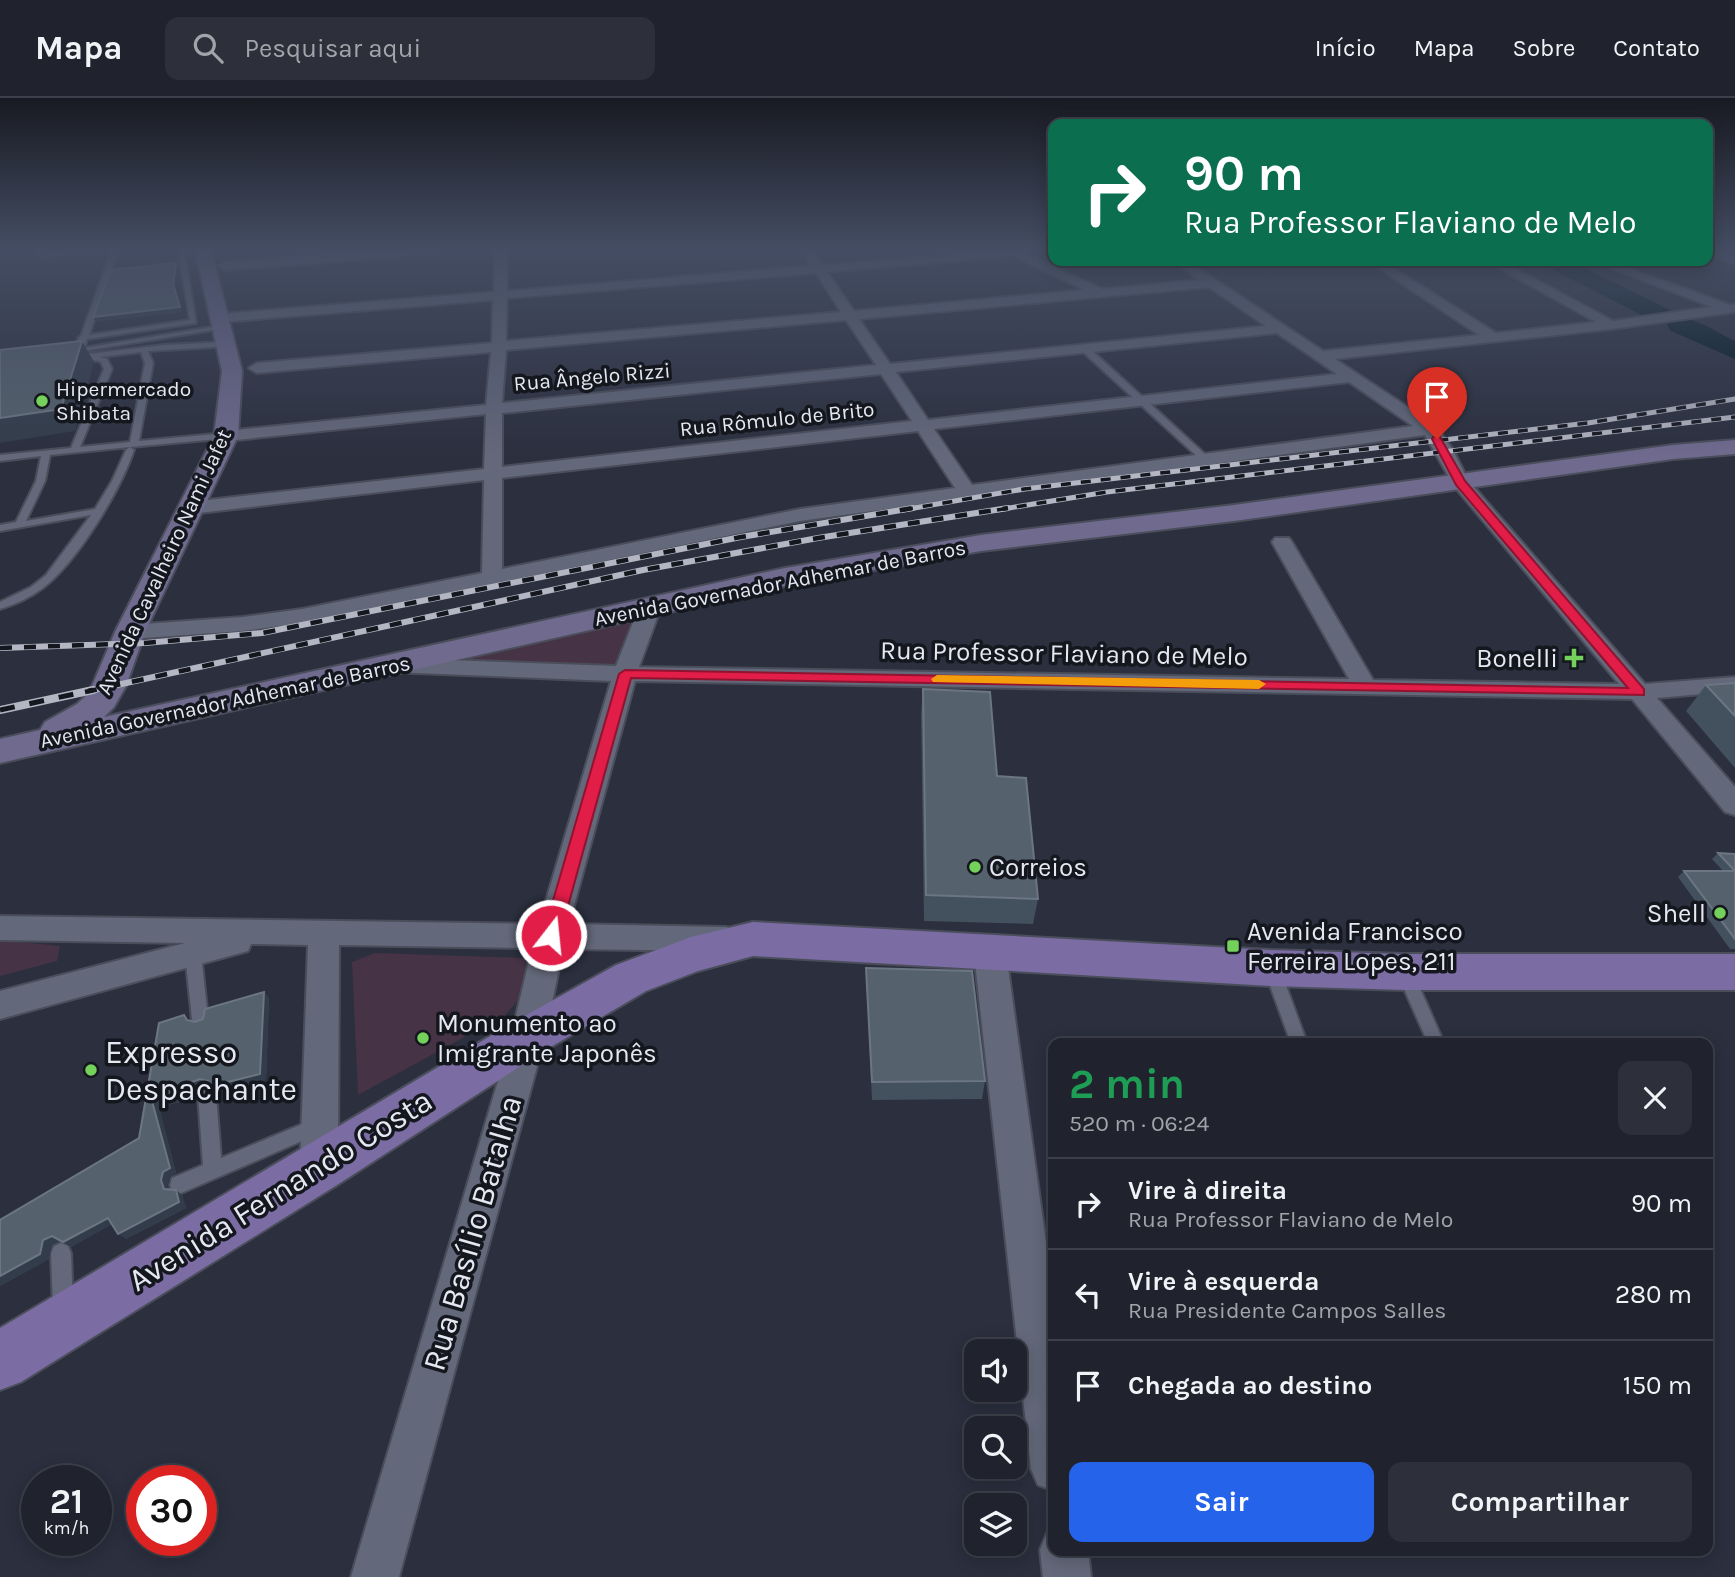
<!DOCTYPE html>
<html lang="pt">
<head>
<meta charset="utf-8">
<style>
  body { margin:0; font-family:Karla,sans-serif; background:#2d2f3a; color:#f1f3f6; height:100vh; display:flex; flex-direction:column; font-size:26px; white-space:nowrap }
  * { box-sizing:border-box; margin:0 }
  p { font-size:23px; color:#a2a4aa }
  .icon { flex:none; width:38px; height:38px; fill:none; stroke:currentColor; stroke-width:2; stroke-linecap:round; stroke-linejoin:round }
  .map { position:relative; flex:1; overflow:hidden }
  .side { position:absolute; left:1048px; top:940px; width:665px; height:518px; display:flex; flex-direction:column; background:#20232e; border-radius:14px; box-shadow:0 4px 18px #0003,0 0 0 2px #3d404a }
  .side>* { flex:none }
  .guide { position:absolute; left:1048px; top:21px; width:665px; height:147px; border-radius:14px; box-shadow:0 4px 18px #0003,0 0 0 2px #3d404a; background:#0b6e4f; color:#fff; overflow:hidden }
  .tools { position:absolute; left:964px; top:1241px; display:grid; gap:14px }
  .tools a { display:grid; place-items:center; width:63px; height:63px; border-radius:14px; background:#20232e; box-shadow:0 4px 18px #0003,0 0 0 2px #3d404a; font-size:35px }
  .speed { position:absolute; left:21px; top:1367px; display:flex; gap:14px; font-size:35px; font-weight:700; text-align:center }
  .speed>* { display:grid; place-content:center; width:91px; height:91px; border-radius:50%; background:#20232e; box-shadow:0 4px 18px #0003,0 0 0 2px #3d404a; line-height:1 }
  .speed small { font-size:18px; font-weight:400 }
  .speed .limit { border:10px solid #d22; background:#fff; color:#111 }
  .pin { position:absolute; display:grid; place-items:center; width:60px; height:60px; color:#fff; margin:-72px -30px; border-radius:50% 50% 50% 0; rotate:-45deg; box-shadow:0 0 7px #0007 }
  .pin .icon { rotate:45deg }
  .me { position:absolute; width:77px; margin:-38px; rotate:16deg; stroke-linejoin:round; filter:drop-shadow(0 0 5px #0008) }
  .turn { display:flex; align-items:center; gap:24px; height:147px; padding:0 21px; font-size:32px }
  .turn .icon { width:91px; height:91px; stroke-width:2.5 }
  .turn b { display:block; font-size:49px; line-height:60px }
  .round { display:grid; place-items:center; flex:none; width:74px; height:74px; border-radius:14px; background:#2d2f3a }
  .headline { display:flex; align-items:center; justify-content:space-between; height:119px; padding:0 21px }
  h1 { font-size:42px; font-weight:700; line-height:52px; color:#1e9e55 }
  .action { display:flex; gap:14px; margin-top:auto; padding:14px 21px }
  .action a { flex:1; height:80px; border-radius:14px; background:#2563eb; color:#fff; font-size:28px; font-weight:700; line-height:80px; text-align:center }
  .action a+a { background:#2d2f3a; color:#f1f3f6 }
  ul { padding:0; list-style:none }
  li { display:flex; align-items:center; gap:21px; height:91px; padding:0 21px; border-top:2px solid #3d404a }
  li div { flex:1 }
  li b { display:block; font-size:26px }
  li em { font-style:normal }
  header { display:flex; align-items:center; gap:42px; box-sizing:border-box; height:98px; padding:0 35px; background:#20232e; border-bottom:2px solid #3d404a }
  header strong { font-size:33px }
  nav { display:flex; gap:38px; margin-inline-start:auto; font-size:24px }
  .search { width:490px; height:63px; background:#2d2f3a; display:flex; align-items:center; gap:18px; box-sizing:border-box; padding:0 24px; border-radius:14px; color:#a2a4aa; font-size:26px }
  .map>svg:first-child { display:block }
</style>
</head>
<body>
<header>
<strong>Mapa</strong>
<div class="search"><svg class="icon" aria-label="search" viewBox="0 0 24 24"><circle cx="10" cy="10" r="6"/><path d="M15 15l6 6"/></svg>Pesquisar aqui</div>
<nav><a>Início</a><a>Mapa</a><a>Sobre</a><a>Contato</a></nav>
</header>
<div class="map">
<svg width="1735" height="1479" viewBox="0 0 1735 1479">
  <rect width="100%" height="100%" fill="#2b2f3e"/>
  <path fill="#463346" d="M633,521L615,572L459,561Z
    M0,842L60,848L57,863L0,878Z
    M375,855L526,860L524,896L505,917L358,997L352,864Z"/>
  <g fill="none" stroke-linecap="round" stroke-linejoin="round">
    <path fill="#00171f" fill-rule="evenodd" d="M1542,163H1570L1670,212L1674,217L1671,221C1692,216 1716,234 1735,243V261L1671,233L1667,227L1670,222L1661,225L1652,222L1545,168Z"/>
    <g stroke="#4a4d5a" stroke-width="4">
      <path id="service" d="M37,152H45L41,155L44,156L105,152L43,160L35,156Z
        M112,152H118L89,237L190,222L178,152H184L196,225L87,241L85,248H79L78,240L81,238Z
        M224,227L226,230L70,255L66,253Z
        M227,244L230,248L148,253L153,265L139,343L226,335L230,338L229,340L130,349L134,352C120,393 78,463 43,490C31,499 14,507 0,511V504L31,489L46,477L91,417L0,433V427L16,424L36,383L41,358L0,363V357L71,350L104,271L101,264C90,260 77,264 70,260L71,258L164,247ZM141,254L145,265L130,344L80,349L112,271L107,261L100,259ZM130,349L126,352L112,383L95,411L26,423L45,383L50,357Z
        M1082,249H1088L1207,358V362H1201L1082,253Z
        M195,844L200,846L203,850L201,856L208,921L206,926L200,928L194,926L192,921L185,856L190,846Z
        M1272,864L1278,866L1280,871L1307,945H1291L1264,871L1266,866Z
        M1405,868L1411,870L1444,945H1428L1397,875L1399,870Z
        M207,989L213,991L216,997L221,1060L319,1019L325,1021L328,1027L325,1033L179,1096L172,1094L170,1087L172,1080L203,1067L198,997L201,991Z
        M61,1145L68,1148L71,1155L73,1209L70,1216L63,1219L56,1216L53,1209L51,1155L54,1148Z"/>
    </g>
    <g stroke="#4a4d5a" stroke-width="4">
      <path id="minor" d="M383,152H441L435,156L225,172L219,168L225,164Z
        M495,152H507V193L811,168L804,157L810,153L814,154L823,167L1019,152L1102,191L1199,182L1173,163H1187L1323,253L1479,237L1368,163H1382L1496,235L1596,224L1486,163H1501L1613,223L1712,209L1592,163H1609L1730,207L1735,206V214L1611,231L1335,261L1435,327L1453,352L1468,382L1645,586L1735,579V593L1657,600L1735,689V717L1725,714L1632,601L635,583L569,826L726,829L737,832L741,841L737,850L726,853L563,851L545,939L399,1479H351L511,939L532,850L339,847L338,1070L332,1083L319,1088L306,1083L300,1070L308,847L251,846L248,853L237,856L0,921V893L185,845L0,842V818L539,826L611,583L391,574L383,572L379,567L383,562L391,560L616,568L639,509L642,504H658L661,509L639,569L1349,581L1272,444L1275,440H1289L1292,444L1373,582L1619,586L1454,388L1425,337L800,423L302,525L243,533L130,541L122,539L119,534L122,529L130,527L243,519L302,511L482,475L484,382L190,416L181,410L190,404L484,371L486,316L226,343L218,338L226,333L486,307L491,254L257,275L249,270L257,265L492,245L493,202L221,224L214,220L221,216L494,194ZM1013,158L1085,192L854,213L827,174ZM816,175L841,214L506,243L507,200ZM1209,189L1266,228L890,266L859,221ZM846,222L876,267L502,305L506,252ZM1277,235L1337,276L928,322L896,274ZM881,276L912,323L502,369V315ZM1349,284L1413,328L972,387L934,331ZM918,333L955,390L800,411L502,471V380Z
        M1708,152L1735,158V166L1708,157Z
        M990,842L1001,846L1006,855L1054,1203V1393L1038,1387L1031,1371L974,855L979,846Z
        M1054,1433V1452H1088L1091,1479H1043L1040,1452L1047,1435Z"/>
    </g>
    <g stroke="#4a4d5a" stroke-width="4">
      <path id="secondary" d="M195,152H211L242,273L238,338L145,534L126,588L114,609L104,619L785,470L981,437L1234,407L1673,347L1735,342V356L1673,361L1234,423L981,453L785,488L0,665V641L40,632L45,624L77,606L89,595L115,534L214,338L222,273Z"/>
    </g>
    <g stroke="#4a4d5a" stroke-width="4">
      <path id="primary" d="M753,824L1271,852L1405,856H1735V892H1405L1271,888L753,858L698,873L646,893L544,953L337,1087L21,1284L0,1292V1230L512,925L616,867L691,839Z"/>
    </g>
    <use href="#service" fill="#63687a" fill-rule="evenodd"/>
    <use href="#minor" fill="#63687a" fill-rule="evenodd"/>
    <use href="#secondary" fill="#6f6a8e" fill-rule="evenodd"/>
    <use href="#primary" fill="#7b6ca3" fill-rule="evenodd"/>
    <g stroke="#b4b7c3" stroke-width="5">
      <path id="rail-far2" d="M903,412L1024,391L1588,325L1735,301
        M997,412L1107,394L1735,319"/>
    </g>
    <g stroke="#b4b7c3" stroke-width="6">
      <path id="rail-far1" d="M0,550L145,545L262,535L741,439L913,410
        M85,594L643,472L818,440L1008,410"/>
    </g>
    <g stroke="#b4b7c3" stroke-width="8">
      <path id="rail" d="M0,612L93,592"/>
    </g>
    <use href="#rail-far2" stroke="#15171e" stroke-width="3.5" stroke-dasharray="10" stroke-linecap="butt"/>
    <use href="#rail-far1" stroke="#15171e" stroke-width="4.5" stroke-dasharray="12" stroke-linecap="butt"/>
    <use href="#rail" stroke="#15171e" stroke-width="5" stroke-dasharray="15" stroke-linecap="butt"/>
  </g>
  <path fill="#43505d" d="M1735,585V670L1686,613L1706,587Z
    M923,591L997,678L1038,801L1033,826L924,823L921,616Z
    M1718,755L1735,756V851H1730L1678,779L1684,773H1723L1712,761Z
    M866,870L985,983L982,1001L872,1002Z
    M264,894L269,900L266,982L218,994L211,988L206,987L199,990L196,1000L159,1009L176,1075L169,1079L167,1088L169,1092L182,1097L186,1110L126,1141L112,1126L71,1149L60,1143L52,1147L49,1161L0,1188L139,1040L190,923L195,924Z"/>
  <path fill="#323c4a" d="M176,165L178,169L175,191L182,214L96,224L93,219L173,186Z
    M82,243L94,264L75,333L0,345V320Z
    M264,894L269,900L266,982L218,994L211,988Z
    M200,981L206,987L199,990L196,1000L159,1009L176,1075L169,1079L167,1088L171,1097L164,1091L161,1082L163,1074L152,1003Z
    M176,1092L182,1097L186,1110L126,1141L118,1136Z
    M108,1120L115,1125L71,1149L63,1144Z
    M52,1138L60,1143L52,1147L49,1161L0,1188V1178L43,1142Z"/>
  <path fill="#55616d" stroke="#6b7682" stroke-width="2" d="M176,165L173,186L180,209L93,219L111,172Z
    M82,243L61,311L0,320V252Z
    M1735,585V618L1706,587Z
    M923,591L990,594L997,678L1026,680L1038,801L926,797Z
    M1718,755L1735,756V773Z
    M1684,773H1735V841Z
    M866,870L972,873L985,983L872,984Z
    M264,894L260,976L211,988L208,983L200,981L192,984L189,994L152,1003L170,1070L163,1074L161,1082L164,1091L176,1092L179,1104L118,1136L108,1120L63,1144L52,1138L43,1142L40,1156L0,1178V1122L139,1040L159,925L184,917L187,922L195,924L203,921L205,911Z"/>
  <linearGradient id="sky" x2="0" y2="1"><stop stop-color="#181a22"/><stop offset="0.42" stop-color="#444d63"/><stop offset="1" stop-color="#444d63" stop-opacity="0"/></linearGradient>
  <rect width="1735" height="359" fill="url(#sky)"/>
  <path fill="#e11d48" stroke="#92132f" stroke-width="2" d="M1433,339H1440L1465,383L1644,591V597L631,580L560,837L557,842H545L543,837L619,576L625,572L1628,590L1456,387L1432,341Z"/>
  <path fill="#f59e0b" d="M937,577L1259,582L1266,586L1259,591L933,584L931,581Z"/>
  <g fill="#74d25c" stroke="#15171e" stroke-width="2.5">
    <circle cx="42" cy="303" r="7"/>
    <path d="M1570.5 549.5h7v7h7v7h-7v7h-7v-7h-7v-7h7z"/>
    <circle cx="975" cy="769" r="7"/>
    <circle cx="1720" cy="815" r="7"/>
    <rect x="1226" y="841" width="14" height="14" rx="3.5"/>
    <circle cx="423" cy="940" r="7"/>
    <circle cx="91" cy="972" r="7"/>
  </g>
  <g text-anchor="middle" stroke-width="7" stroke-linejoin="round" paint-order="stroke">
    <g font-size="21" fill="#e5e8f2" stroke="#15171e">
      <text transform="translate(592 279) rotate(-5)" y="7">Rua Ângelo Rizzi</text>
      <text transform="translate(777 321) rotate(-6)" y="7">Rua Rômulo de Brito</text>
      <text transform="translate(164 464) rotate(-65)" y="7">Avenida Cavalheiro Nami Jafet</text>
      <text transform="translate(780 485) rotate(-11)" y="7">Avenida Governador Adhemar de Barros</text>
      <text transform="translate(225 604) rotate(-12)" y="7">Avenida Governador Adhemar de Barros</text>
    </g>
    <g font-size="21" fill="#e5e8f2" stroke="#15171e" text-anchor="start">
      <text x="56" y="298">Hipermercado<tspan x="56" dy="24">Shibata</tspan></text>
    </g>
    <g font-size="26" fill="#e5e8f2" stroke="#15171e">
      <text transform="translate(1064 555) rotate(1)" y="9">Rua Professor Flaviano de Melo</text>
    </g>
    <g font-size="26" fill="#e5e8f2" stroke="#15171e" text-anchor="start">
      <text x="1558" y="569" text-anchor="end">Bonelli</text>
      <text x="989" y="778">Correios</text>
      <text x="1706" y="824" text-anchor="end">Shell</text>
      <text x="1247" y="842">Avenida Francisco<tspan x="1247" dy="30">Ferreira Lopes, 211</tspan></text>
      <text x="437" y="934">Monumento ao<tspan x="437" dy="30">Imigrante Japonês</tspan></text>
    </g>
    <g font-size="32" fill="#e5e8f2" stroke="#15171e" text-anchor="start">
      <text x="105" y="965">Expresso<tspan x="105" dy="37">Despachante</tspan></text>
    </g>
    <g font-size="32" fill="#e5e8f2" stroke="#15171e">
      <text transform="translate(280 1092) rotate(-32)" y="11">Avenida Fernando Costa</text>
      <text transform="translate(472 1135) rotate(-74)" y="11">Rua Basílio Batalha</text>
    </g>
  </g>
</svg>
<div class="tools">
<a><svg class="icon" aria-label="sound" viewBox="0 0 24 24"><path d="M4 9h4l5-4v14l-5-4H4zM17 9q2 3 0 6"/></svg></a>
<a><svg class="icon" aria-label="search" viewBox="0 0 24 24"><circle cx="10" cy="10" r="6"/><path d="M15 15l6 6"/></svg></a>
<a><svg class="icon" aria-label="layers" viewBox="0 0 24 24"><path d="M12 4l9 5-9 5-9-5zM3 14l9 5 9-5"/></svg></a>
</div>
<div class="speed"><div>21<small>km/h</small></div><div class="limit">30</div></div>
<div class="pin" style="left:1437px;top:341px;background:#d93025"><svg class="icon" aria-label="arrive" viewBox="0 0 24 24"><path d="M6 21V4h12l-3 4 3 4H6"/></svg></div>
<svg class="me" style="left:551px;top:837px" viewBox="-20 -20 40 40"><circle r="17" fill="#e11d48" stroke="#fff" stroke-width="3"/><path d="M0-11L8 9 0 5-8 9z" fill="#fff"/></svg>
<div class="guide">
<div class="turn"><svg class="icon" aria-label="right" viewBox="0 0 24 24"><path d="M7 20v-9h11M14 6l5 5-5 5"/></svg><div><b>90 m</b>Rua Professor Flaviano de Melo</div></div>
</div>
<section class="side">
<div class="headline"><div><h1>2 min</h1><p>520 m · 06:24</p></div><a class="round"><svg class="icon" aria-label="close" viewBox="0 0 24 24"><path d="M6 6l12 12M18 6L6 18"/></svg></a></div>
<ul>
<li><svg class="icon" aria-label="right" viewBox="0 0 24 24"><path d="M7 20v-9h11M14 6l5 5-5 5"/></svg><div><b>Vire à direita</b><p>Rua Professor Flaviano de Melo</p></div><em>90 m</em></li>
<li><svg class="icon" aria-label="left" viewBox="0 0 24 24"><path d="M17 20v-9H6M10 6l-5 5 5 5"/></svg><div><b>Vire à esquerda</b><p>Rua Presidente Campos Salles</p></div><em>280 m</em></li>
<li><svg class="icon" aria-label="arrive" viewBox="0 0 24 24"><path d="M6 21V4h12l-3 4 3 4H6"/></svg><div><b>Chegada ao destino</b></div><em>150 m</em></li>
</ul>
<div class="action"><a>Sair</a><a>Compartilhar</a></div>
</section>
</div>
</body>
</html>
